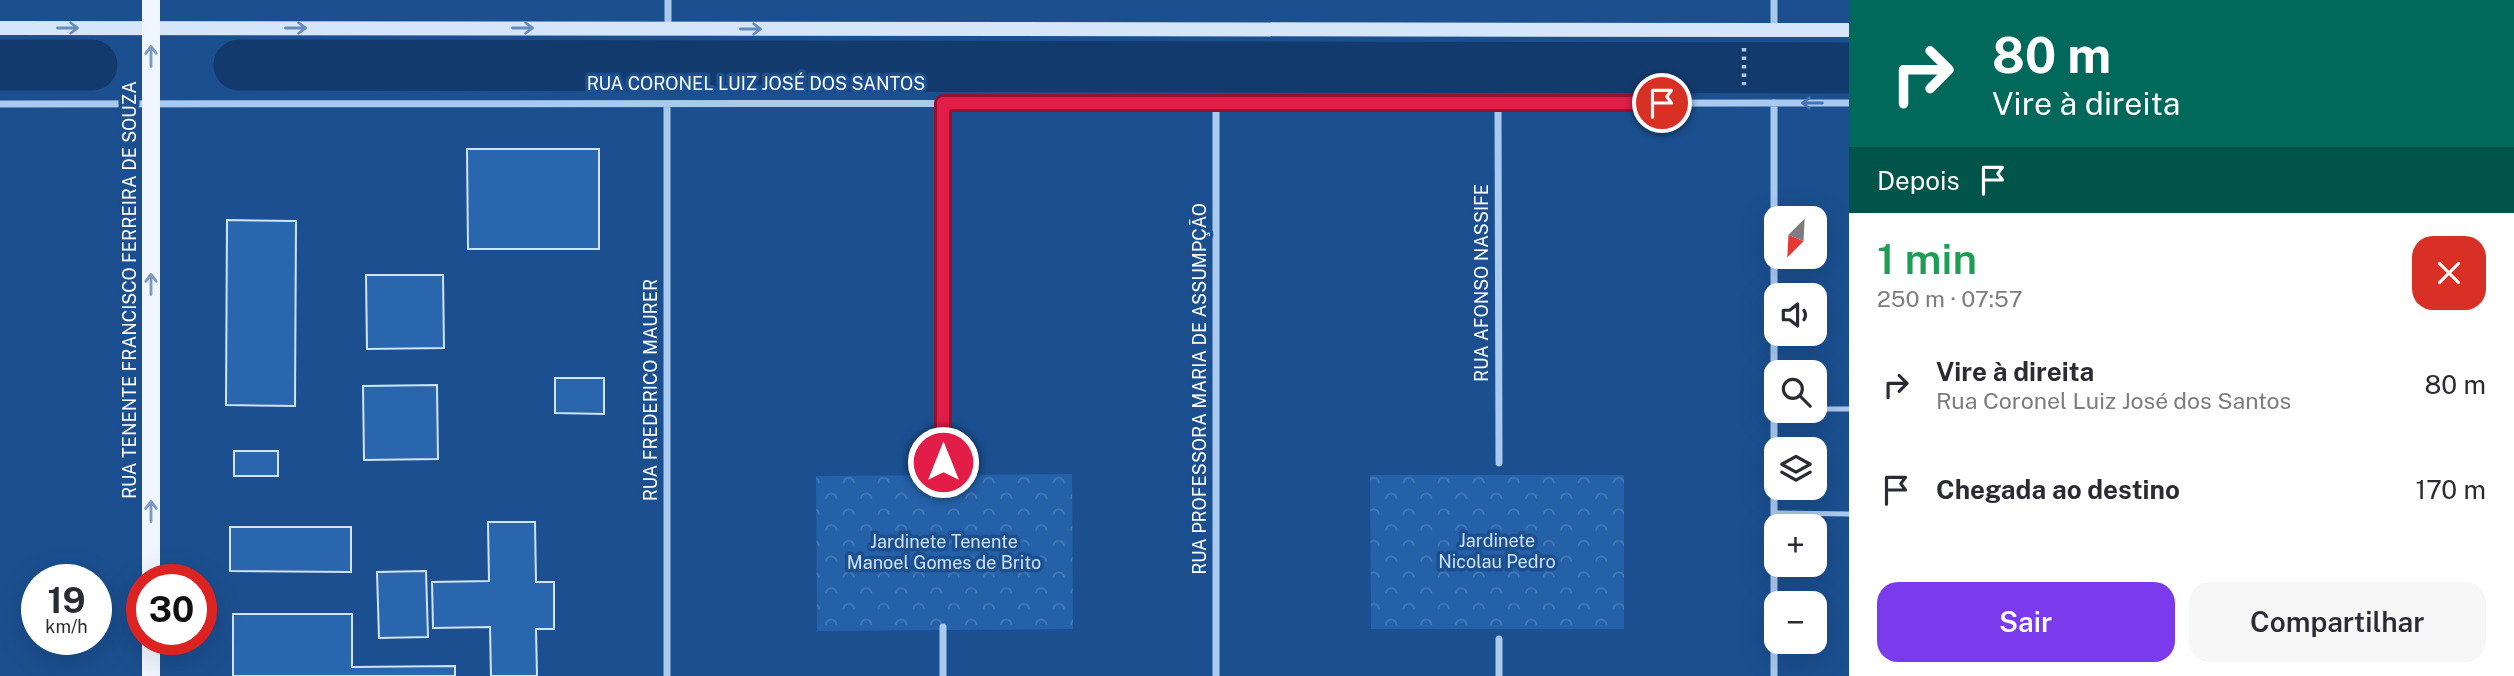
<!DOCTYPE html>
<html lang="pt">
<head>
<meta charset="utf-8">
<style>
  body { margin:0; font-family:"Public Sans",sans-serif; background:#f7f7f7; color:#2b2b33; height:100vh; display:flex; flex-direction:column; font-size:26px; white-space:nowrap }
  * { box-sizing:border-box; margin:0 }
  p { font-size:23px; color:#7c7c81 }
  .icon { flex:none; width:38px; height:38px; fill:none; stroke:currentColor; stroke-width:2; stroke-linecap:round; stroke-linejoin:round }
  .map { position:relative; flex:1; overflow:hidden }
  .drawer { display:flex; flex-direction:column; background:#fff; width:665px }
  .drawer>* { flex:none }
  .banner { background:#00695c; color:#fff; overflow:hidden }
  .needle { width:46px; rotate:204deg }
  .fabs { position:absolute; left:1764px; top:206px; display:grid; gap:14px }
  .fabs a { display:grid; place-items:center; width:63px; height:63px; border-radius:14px; background:#fff; box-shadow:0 7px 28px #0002; font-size:35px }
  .speed { position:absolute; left:21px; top:564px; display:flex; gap:14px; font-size:35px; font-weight:700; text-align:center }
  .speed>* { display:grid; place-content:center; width:91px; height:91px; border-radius:50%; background:#fff; box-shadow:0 7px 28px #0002; line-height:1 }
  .speed small { font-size:18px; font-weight:400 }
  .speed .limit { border:10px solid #d22; background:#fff; color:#111 }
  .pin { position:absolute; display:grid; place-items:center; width:60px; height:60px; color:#fff; margin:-30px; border:4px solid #fff; border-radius:50%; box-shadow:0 2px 7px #0007 }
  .me { position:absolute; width:77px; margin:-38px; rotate:0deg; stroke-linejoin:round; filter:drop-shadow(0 0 5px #0008) }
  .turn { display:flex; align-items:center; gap:24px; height:147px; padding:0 28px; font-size:32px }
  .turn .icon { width:91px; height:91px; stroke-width:2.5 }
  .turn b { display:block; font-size:49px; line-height:60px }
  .then { display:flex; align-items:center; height:66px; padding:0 28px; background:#0003; gap:14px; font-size:26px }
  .round { display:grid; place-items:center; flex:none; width:74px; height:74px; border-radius:21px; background:#f7f7f7 }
  .headline { display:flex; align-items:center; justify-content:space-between; height:119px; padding:0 28px }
  h1 { font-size:42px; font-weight:600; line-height:52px; color:#1e9e55 }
  .action { display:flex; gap:14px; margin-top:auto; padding:14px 28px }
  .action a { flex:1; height:80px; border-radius:21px; background:#7c3aed; color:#fff; font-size:28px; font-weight:600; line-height:80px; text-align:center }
  .action a+a { background:#f7f7f7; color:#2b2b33 }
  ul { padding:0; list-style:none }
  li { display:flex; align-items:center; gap:21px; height:105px; padding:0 28px }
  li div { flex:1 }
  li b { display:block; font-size:26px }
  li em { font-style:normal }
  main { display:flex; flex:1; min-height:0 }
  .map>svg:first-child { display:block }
</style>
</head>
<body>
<main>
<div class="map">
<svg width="1849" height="676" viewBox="0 0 1849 676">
  <defs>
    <pattern id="park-crowns" width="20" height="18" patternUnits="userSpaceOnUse" patternTransform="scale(1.75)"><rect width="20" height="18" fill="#2461a8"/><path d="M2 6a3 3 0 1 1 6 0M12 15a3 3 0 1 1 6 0" fill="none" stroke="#4579b5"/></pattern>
  </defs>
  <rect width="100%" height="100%" fill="#1b4f8f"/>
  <path fill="url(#park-crowns)" d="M1072,474L1073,629L817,631L816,476Z
    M1370,475H1624V629H1371Z"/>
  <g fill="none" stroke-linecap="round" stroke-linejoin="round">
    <path stroke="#123a6d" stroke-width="51" d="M0,65H92
      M239,65L1849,68"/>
  </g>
  <path fill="#2a66ad" stroke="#cfe3fa" stroke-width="2" d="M467,149H599V249H468Z
    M227,220L296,221L295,406L226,405Z
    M366,275H443L444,348L367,349Z
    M555,378H604V414L555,413Z
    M437,385L438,459L364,460L363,386Z
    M234,451H278V476H234Z
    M488,522H535L536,582H554V629H536L537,676H491L490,627L433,628L432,582L489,581Z
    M230,527H351V572L230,571Z
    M426,571L428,637L379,638L377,572Z
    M233,614H352V667L455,666V676H233Z"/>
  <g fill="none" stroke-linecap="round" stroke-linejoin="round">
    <path stroke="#a9c9ee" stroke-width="4.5" stroke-dasharray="3.5 5" stroke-linecap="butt" d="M1744,48V85"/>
    <path stroke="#a9c9ee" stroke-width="5" d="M1815,409H1849
      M1774,513L1849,514"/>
    <path stroke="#a9c9ee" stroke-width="7" d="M668,29V0
      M1774,29V0
      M1498,103L1499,463
      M0,104L1849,103
      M943,462V103
      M1499,639V676
      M667,676V104
      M943,676V627
      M1216,676V103
      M1774,676V103"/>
    <path stroke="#d6e6fa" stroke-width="14" d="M0,28L1849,30"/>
    <path stroke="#f0f6ff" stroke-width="18" d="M151,0V579
      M151,676V639"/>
  </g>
  <defs><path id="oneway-shaft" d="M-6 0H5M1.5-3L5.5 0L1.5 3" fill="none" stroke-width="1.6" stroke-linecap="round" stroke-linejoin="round" transform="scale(1.75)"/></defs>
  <g stroke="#668bba">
    <use href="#oneway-shaft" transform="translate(68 28)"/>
    <use href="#oneway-shaft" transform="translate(296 28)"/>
    <use href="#oneway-shaft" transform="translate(523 28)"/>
    <use href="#oneway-shaft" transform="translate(751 29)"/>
  </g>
  <g stroke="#7b9ac1">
    <use href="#oneway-shaft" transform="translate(151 56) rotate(-90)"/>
    <use href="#oneway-shaft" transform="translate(151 284) rotate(-90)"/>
    <use href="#oneway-shaft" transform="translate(151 511) rotate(-90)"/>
  </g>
  <use stroke="#4674ac" href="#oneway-shaft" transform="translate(1812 103) rotate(180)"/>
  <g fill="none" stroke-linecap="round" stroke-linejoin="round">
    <g stroke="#92132f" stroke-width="18">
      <path id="route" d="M943,462V103H1662"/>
    </g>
    <use href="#route" stroke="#e11d48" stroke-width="12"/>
  </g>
  <g text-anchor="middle" stroke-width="7" stroke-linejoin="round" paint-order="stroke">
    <g font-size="18" fill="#fff" stroke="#1b4f8f">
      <text x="756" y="90">RUA CORONEL LUIZ JOSÉ DOS SANTOS</text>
      <text transform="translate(1482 283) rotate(-90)" y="6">RUA AFONSO NASSIFE</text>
      <text transform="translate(130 290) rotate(-90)" y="6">RUA TENENTE FRANCISCO FERREIRA DE SOUZA</text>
      <text transform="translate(1200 389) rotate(-90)" y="6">RUA PROFESSORA MARIA DE ASSUMPÇÃO</text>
      <text transform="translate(651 390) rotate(-90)" y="6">RUA FREDERICO MAURER</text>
    </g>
    <g font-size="18" fill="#cfe3fa" stroke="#1b4f8f">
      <text x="1497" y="547">Jardinete<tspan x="1497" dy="21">Nicolau Pedro</tspan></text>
      <text x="944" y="548">Jardinete Tenente<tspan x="944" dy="21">Manoel Gomes de Brito</tspan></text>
    </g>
  </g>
</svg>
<div class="fabs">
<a><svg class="needle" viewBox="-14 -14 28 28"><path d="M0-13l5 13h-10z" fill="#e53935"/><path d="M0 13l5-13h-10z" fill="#7c7c81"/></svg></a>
<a><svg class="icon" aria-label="sound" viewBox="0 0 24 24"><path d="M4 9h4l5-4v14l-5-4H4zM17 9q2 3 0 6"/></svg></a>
<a><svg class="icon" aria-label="search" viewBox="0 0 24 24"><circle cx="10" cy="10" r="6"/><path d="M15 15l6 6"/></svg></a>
<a><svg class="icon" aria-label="layers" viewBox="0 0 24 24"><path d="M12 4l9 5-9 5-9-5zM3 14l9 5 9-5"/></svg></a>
<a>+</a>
<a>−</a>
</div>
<div class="speed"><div>19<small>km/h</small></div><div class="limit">30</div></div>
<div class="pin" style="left:1662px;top:103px;background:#d93025"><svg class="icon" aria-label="arrive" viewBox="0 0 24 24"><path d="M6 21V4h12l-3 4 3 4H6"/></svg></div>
<svg class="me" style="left:943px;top:462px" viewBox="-20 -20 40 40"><circle r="17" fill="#e11d48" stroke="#fff" stroke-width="3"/><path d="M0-11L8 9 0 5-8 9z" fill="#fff"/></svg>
</div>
<section class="drawer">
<div class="banner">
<div class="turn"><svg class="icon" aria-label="right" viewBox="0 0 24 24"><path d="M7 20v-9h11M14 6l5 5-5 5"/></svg><div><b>80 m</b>Vire à direita</div></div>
<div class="then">Depois<svg class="icon" aria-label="arrive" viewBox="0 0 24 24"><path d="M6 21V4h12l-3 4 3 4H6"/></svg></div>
</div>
<div class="headline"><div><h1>1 min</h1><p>250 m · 07:57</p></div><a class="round" style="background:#d93025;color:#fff"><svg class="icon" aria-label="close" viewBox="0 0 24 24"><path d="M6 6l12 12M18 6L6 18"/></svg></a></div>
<ul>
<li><svg class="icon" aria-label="right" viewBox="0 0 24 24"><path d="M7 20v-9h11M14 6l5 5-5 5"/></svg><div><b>Vire à direita</b><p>Rua Coronel Luiz José dos Santos</p></div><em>80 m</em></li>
<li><svg class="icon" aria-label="arrive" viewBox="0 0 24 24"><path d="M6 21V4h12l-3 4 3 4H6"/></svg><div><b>Chegada ao destino</b></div><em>170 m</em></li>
</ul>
<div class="action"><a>Sair</a><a>Compartilhar</a></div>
</section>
</main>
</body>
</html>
